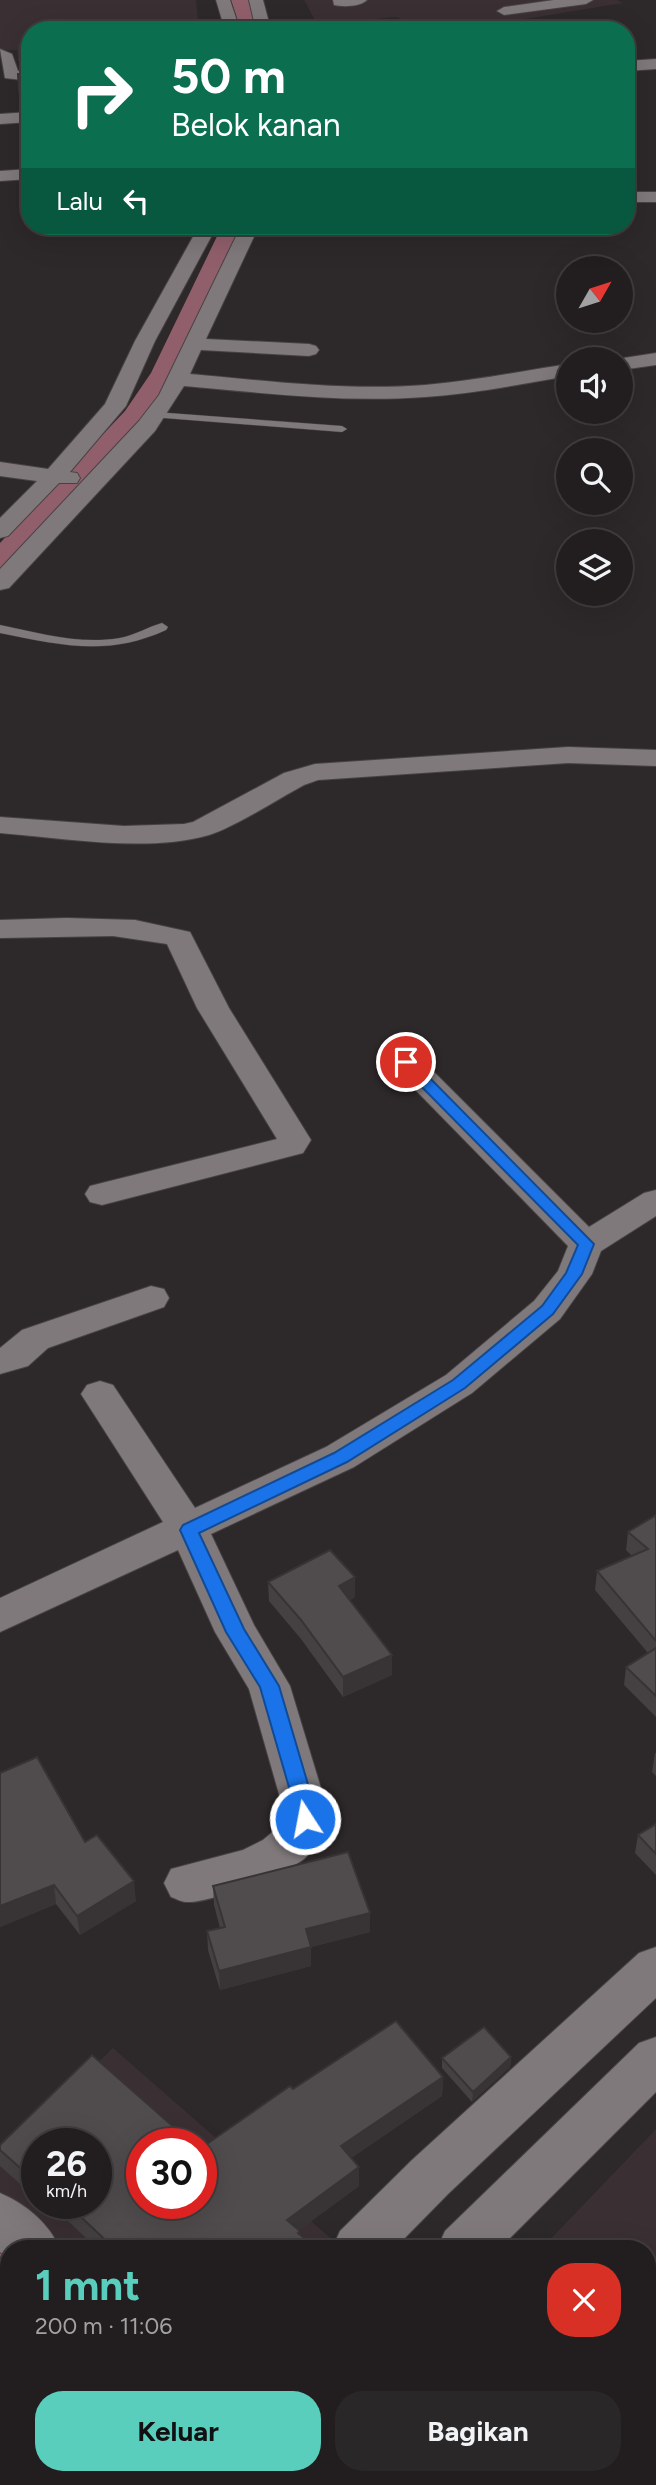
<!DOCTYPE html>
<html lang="id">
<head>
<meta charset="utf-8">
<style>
  body { margin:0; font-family:Figtree,sans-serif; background:#2a2728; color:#f1f3f6; height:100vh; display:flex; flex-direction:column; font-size:26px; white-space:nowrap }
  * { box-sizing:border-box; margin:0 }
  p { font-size:23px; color:#a2a2a4 }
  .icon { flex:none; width:38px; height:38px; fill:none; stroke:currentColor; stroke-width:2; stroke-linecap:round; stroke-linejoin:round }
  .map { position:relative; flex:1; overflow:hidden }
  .sheet { position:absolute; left:0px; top:2240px; width:656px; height:245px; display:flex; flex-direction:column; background:#221e1f; border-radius:28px 28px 0 0; box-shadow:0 7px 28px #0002,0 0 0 2px #3f3c3d }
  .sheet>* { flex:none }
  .guide { position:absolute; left:21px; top:21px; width:614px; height:214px; border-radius:28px; box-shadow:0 7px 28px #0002,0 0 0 2px #3f3c3d; background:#0b6e4f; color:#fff; overflow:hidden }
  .needle { width:46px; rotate:51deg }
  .buttons { position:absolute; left:556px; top:256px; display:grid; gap:14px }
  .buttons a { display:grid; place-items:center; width:77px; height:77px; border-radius:50%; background:#221e1f; box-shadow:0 7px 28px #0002,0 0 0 2px #3f3c3d; font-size:35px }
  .speed { position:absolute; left:21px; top:2128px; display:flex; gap:14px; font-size:35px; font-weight:700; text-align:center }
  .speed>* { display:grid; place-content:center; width:91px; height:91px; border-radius:50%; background:#221e1f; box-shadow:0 7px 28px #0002,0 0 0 2px #3f3c3d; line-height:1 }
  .speed small { font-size:18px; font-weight:400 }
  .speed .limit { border:10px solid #d22; background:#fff; color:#111 }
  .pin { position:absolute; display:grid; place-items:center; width:60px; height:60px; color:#fff; margin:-30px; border:4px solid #fff; border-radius:50%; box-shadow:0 2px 7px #0007 }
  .me { position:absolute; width:77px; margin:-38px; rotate:349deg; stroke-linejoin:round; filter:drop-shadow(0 0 5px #0008) }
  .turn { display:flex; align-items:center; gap:24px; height:147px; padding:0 35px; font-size:32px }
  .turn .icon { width:91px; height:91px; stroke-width:2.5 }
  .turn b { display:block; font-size:49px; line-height:60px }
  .then { display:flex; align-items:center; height:66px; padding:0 35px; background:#0003; gap:14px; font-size:26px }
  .round { display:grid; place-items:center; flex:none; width:74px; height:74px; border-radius:28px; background:#2a2728 }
  .headline { display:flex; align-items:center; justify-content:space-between; height:119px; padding:0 35px }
  h1 { font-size:42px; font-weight:700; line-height:52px; color:#5acebd }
  .action { display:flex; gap:14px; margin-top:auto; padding:14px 35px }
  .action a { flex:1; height:80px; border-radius:28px; background:#5acebd; color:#111; font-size:28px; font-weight:700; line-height:80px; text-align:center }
  .action a+a { background:#2a2728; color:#f1f3f6 }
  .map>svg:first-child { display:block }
</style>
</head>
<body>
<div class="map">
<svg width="656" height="2485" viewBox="0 0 656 2485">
  <rect width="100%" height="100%" fill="#2d2829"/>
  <path fill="#3a2f32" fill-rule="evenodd" d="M0,0H196L199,30H30V50H0Z
    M304,0H617L623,3L519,20L534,29L463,30L453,23L416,28L397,17L317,24Z
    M113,2048L343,2249H9V2476H648V2249H541L656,2129V2485H0V2158ZM37,2144H96V2203H37ZM142,2144H201V2203H142Z"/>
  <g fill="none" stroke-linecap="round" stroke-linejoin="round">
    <path fill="#915f6c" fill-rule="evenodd" d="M231,0H249L259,30H241Z
      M222,226H244L175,373L148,416L10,566L0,569V543L125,411L151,373Z
      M0,2247L9,2251V2318L0,2314Z
      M156,2476H227L230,2485H159Z"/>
    <g stroke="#474344" stroke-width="1">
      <path id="lane" d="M155,412L342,426L347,429L342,432L151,417L150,415Z
        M162,623L168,627L166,630C107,657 61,645 0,633V625C39,633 80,645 120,638C135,635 148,627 162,623Z"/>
    </g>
    <g stroke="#474344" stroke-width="2">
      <path id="street" d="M216,0H230L240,30H225Z
        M249,0H263L271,30H256Z
        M333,0H367C360,7 343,7 334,5Z
        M554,0H593L586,4L504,15L497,11L504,7Z
        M0,49L12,54L18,71H30V81L5,78Z
        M656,59V69L626,71V61Z
        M30,112V122L0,124V114Z
        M30,169V179L0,181V171Z
        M626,192H656V202H626Z
        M199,226H217L155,341L126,406L70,472L77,473L80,478L77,483H59L8,536L0,538V518L37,481L0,476V462L48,469L105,404L135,341Z
        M241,226H259L206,339L309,344L316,346L319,350L316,354L309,356L201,350L190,374C268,381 347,391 425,385C474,381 521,371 569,364V376C521,384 473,394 425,397C345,403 264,393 184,386L155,431L9,588L0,590V569L139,421L159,395Z
        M656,353V365L621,370V359H617Z
        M568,747L656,750V766L568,763L318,780L304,785C278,799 235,827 209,835C147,853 64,838 0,833V817L124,826L184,824L193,822L284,773L315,764Z
        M67,918L135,920L190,932L229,1008L311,1140L303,1153L102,1205L90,1202L85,1194L90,1186L277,1139L197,1008L167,944L113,936L0,938V920Z
        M406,1052L417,1055L589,1227L644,1193L656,1190V1216L601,1251L592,1274L560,1319L472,1393L354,1467L211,1534L254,1625L290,1686L327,1808C324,1825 319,1844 306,1857C290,1873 208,1904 186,1902C181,1902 175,1898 171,1897L164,1883L171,1869L243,1850L263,1840L276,1829L283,1808L249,1689L215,1632L178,1550L0,1632V1598L163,1522L81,1394L87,1385L100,1381L113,1385L195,1508L326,1447L446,1375L534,1301L558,1271L568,1246L395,1069L390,1062L395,1055Z
        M151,1286L164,1289L169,1298L164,1307L48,1348L28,1366L0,1374V1348L22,1330Z
        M656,1947V1998L448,2194L394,2249H332L340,2231L412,2160L639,1953Z
        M656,2037V2092L499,2249H437L445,2231L639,2043Z
        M0,2193C26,2204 49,2223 60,2249H9V2260L0,2252Z
        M0,2379L9,2382V2446L0,2443Z
        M38,2476H97L93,2485H34Z
        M238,2476H322L326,2485H234Z"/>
    </g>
    <use href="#lane" fill="#7f797b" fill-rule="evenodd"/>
    <use href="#street" fill="#7f797b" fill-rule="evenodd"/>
  </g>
  <path fill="#454041" d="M18,44H30V70L20,68Z
    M539,226H567L540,227Z
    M656,1515V1717L624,1685L626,1667L648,1653L595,1590L597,1571L632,1556L626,1550L628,1532Z
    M268,1582L355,1597L350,1600L392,1655V1675L343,1697L301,1639L269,1601Z
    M655,1753H656V1776L652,1772Z
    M0,1773L85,1842L136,1901L80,1935L56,1904L0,1927Z
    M656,1824V1875L635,1853L638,1835Z
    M213,1886L370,1913V1932L311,1947V1966L220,1990L208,1950L207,1931L220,1928L214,1905Z
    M396,2021L443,2077L442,2096L351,2158L359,2167V2186L299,2230L300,2231V2235L317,2249H98L54,2208L50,2211L41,2203H96V2144H37V2199L0,2166V2145L92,2055L193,2144H142V2203H201V2148L290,2086L293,2089Z
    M511,2057L510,2067L472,2102L442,2068V2058Z"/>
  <path fill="#383435" d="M30,91V99L19,100V92Z
    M355,1577V1597L339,1605V1586Z
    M392,1655V1675L343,1697V1677Z
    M134,1881L136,1901L80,1935L77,1916Z
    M54,1885L56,1904L0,1927V1906Z
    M370,1913V1932L311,1947V1966L220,1990L219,1971L306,1929Z
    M511,2057L510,2067L472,2102L473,2092Z
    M443,2077L442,2096L341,2165V2146Z
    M359,2167V2186L288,2238L287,2220Z
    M49,2203H53L54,2208L50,2211Z"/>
  <path fill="#504b4c" stroke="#383435" stroke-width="2" d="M18,44H30V63L19,60Z
    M18,74L30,75V91L19,92Z
    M656,1515V1641L597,1571L648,1549L628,1532Z
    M330,1550L355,1577L339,1586L392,1655L343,1677L301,1620L268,1582Z
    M656,1648V1696L626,1667Z
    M37,1757L85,1842L97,1835L134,1881L77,1916L54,1885L0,1906V1773Z
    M656,1824V1854L638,1835Z
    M348,1852L370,1913L306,1929L311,1947L219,1971L207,1931L225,1927L213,1886Z
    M396,2021L443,2077L341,2146L359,2167L287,2220L300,2231L298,2233L317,2249H115L66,2203H96V2144H37V2183L0,2150V2145L92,2055L193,2144H142V2203H201V2148L290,2086L293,2089Z
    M484,2027L511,2057L473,2092L442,2058Z"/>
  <path fill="#1a73e8" stroke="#114b97" stroke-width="2" d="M406,1058L411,1059L594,1244L582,1274L553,1314L465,1388L347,1462L199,1533L244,1629L279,1686L315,1808L312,1825L305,1827L298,1825L295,1808L260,1687L226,1632L180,1530L183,1525L334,1453L453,1380L542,1306L566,1273L578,1245L401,1066L399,1062Z"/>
</svg>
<div class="buttons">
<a><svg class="needle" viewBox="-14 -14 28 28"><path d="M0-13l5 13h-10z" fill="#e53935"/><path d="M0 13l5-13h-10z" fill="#a2a2a4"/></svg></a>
<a><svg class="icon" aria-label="sound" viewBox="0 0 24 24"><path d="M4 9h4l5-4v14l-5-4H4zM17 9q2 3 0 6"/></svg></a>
<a><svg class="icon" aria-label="search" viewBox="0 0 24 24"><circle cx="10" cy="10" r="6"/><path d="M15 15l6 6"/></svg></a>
<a><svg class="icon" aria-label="layers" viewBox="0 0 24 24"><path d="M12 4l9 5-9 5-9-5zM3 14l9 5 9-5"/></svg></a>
</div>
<div class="speed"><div>26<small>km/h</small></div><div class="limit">30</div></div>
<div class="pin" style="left:406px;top:1062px;background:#d93025"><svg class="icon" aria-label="arrive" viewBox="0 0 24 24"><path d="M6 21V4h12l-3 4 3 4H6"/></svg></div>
<svg class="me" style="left:305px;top:1819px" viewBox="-20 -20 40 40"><circle r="17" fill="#1a73e8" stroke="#fff" stroke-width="3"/><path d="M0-11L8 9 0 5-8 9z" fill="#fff"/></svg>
<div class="guide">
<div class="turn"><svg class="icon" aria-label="right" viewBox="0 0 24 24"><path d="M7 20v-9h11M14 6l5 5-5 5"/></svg><div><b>50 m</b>Belok kanan</div></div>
<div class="then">Lalu<svg class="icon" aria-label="left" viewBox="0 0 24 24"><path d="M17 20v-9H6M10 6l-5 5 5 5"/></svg></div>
</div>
<section class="sheet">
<div class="headline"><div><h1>1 mnt</h1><p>200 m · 11:06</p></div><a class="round" style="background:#d93025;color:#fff"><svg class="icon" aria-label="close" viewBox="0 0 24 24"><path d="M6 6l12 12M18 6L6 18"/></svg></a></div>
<div class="action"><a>Keluar</a><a>Bagikan</a></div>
</section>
</div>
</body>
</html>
